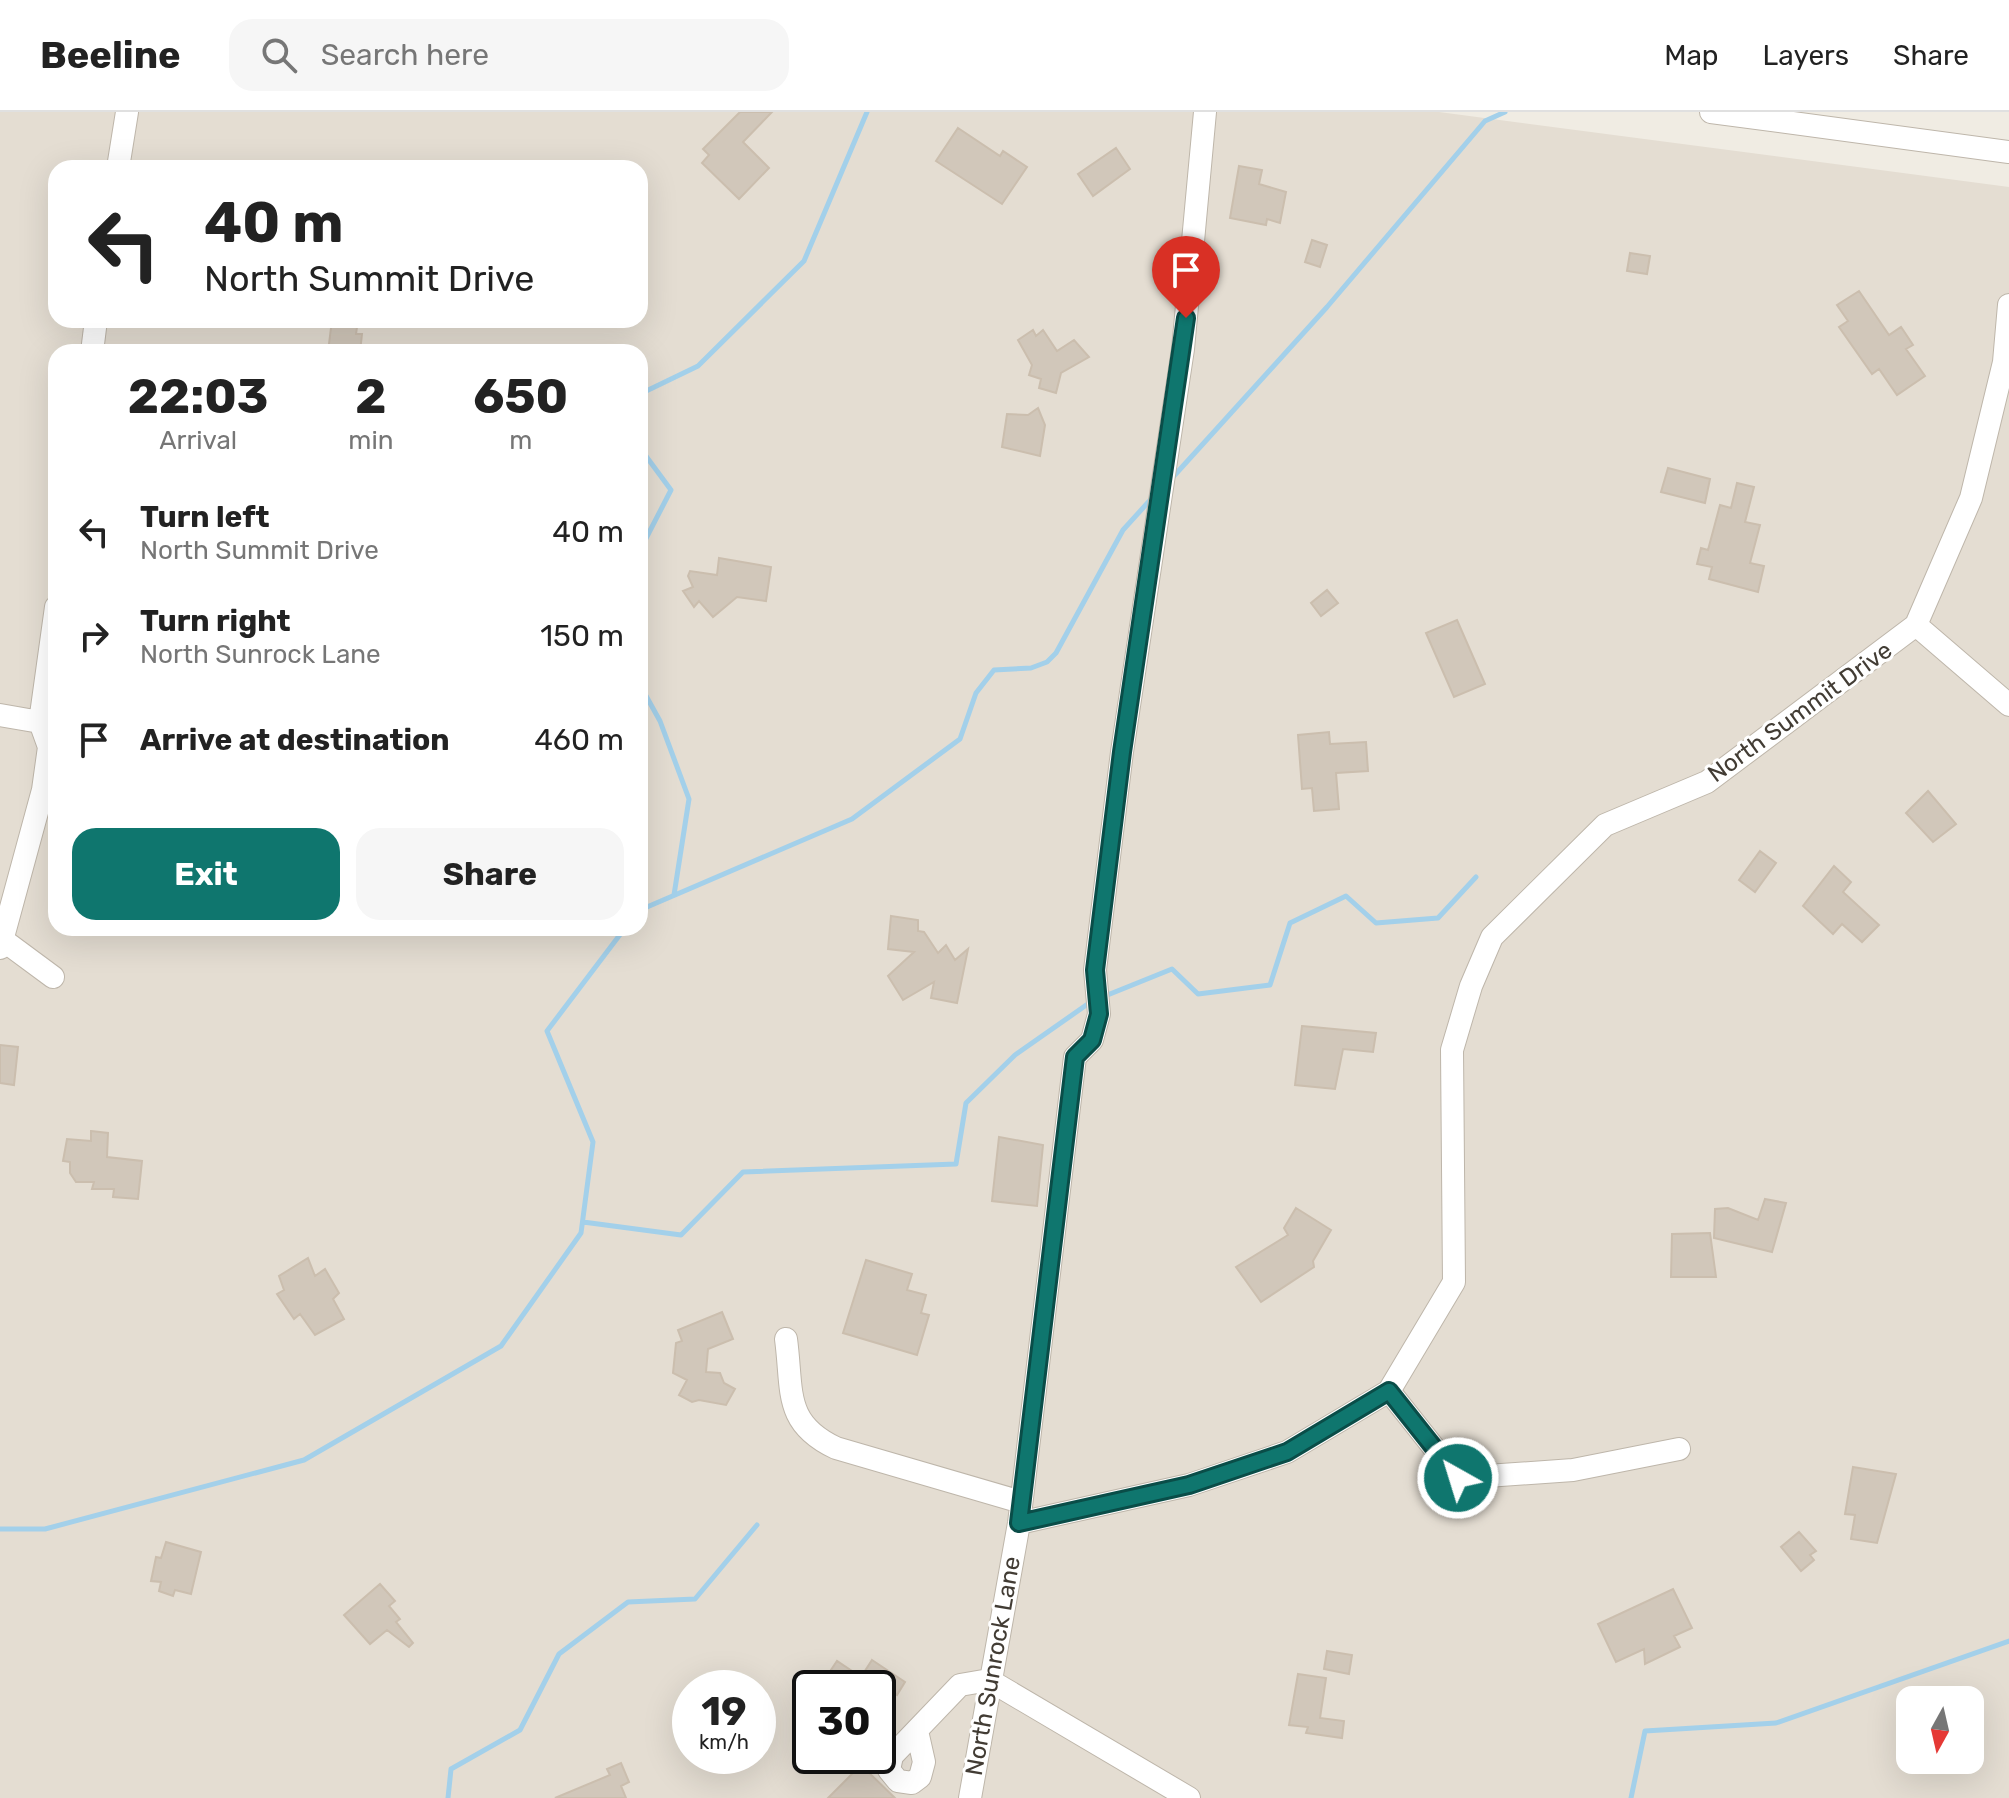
<!DOCTYPE html>
<html lang="en">
<head>
<meta charset="utf-8">
<style>
  body { margin:0; font-family:Rubik,sans-serif; background:#f6f6f6; color:#222; height:100vh; display:flex; flex-direction:column; font-size:30px; white-space:nowrap }
  * { box-sizing:border-box; margin:0 }
  p { font-size:26px; color:#767676 }
  .icon { flex:none; width:44px; height:44px; fill:none; stroke:currentColor; stroke-width:2; stroke-linecap:round; stroke-linejoin:round }
  .map { position:relative; flex:1; overflow:hidden }
  .panel { position:absolute; left:48px; top:232px; width:600px; height:592px; display:flex; flex-direction:column; background:#fff; border-radius:24px; box-shadow:0 8px 32px #0002 }
  .panel>* { flex:none }
  .banner { position:absolute; left:48px; top:48px; width:600px; height:168px; border-radius:24px; box-shadow:0 8px 32px #0002; background:#fff; color:#222; overflow:hidden }
  .needle { width:52px; rotate:188deg }
  .tools { position:absolute; left:1896px; top:1574px; display:grid; gap:16px }
  .tools a { display:grid; place-items:center; width:88px; height:88px; border-radius:16px; background:#fff; box-shadow:0 8px 32px #0002; font-size:40px }
  .speed { position:absolute; left:672px; top:1558px; display:flex; gap:16px; font-size:40px; font-weight:700; text-align:center }
  .speed>* { display:grid; place-content:center; width:104px; height:104px; border-radius:50%; background:#fff; box-shadow:0 8px 32px #0002; line-height:1 }
  .speed small { font-size:20px; font-weight:400 }
  .speed .limit { border:4px solid #111; border-radius:12px; background:#fff; color:#111 }
  .pin { position:absolute; display:grid; place-items:center; width:68px; height:68px; color:#fff; margin:-82px -34px; border-radius:50% 50% 50% 0; rotate:-45deg; box-shadow:0 0 8px #0007 }
  .pin .icon { rotate:45deg }
  .me { position:absolute; width:88px; margin:-44px; rotate:321deg; stroke-linejoin:round; filter:drop-shadow(0 0 6px #0008) }
  .turn { display:flex; align-items:center; gap:28px; height:168px; padding:0 24px; font-size:36px }
  .turn .icon { width:104px; height:104px; stroke-width:2.5 }
  .turn b { display:block; font-size:56px; line-height:68px }
  .eta { display:flex; justify-content:space-evenly; align-items:center; height:136px; text-align:center }
  .eta b { font-size:48px; font-weight:700; line-height:56px }
  .action { display:flex; gap:16px; margin-top:auto; padding:16px 24px }
  .action a { flex:1; height:92px; border-radius:24px; background:#0f766e; color:#fff; font-size:32px; font-weight:700; line-height:92px; text-align:center }
  .action a+a { background:#f6f6f6; color:#222 }
  ul { padding:0; list-style:none }
  li { display:flex; align-items:center; gap:24px; height:104px; padding:0 24px }
  li div { flex:1 }
  li b { display:block; font-size:30px }
  li em { font-style:normal }
  header { display:flex; align-items:center; gap:48px; box-sizing:border-box; height:112px; padding:0 40px; background:#fff; border-bottom:2px solid #e0e0e0 }
  header strong { font-size:38px }
  nav { display:flex; gap:44px; margin-inline-start:auto; font-size:28px }
  .search { width:560px; height:72px; background:#f6f6f6; display:flex; align-items:center; gap:20px; box-sizing:border-box; padding:0 28px; border-radius:24px; color:#767676; font-size:30px }
  .map>svg:first-child { display:block }
</style>
</head>
<body>
<header>
<strong>Beeline</strong>
<div class="search"><svg class="icon" aria-label="search" viewBox="0 0 24 24"><circle cx="10" cy="10" r="6"/><path d="M15 15l6 6"/></svg>Search here</div>
<nav><a>Map</a><a>Layers</a><a>Share</a></nav>
</header>
<div class="map">
<svg width="2009" height="1686" viewBox="0 0 2009 1686">
  <rect width="100%" height="100%" fill="#f0ece3"/>
  <path fill="#e4ddd2" fill-rule="evenodd" d="M0,0H1439L2009,75V1686H0ZM56,56H640V208H56ZM56,240H640V816H56ZM690,1576H758V1644H690ZM810,1576H878V1644H810ZM1910,1588H1970V1648H1910Z"/>
  <g fill="none" stroke-linecap="round" stroke-linejoin="round">
    <path stroke="#a3d0ea" stroke-width="5" d="M640,282L698,254L804,149L867,0
      M640,336L671,378L640,438
      M1173,365L1327,195L1485,9L1505,0
      M640,573L660,609L689,687L674,783
      M640,798L852,707L960,627L976,581L994,558L1031,556L1047,550L1056,541L1123,418L1152,386
      M1105,884L1172,857L1198,882L1270,873L1290,811L1346,784L1376,811L1438,806L1476,765
      M583,1110L681,1123L743,1060L956,1052L966,991L1015,943L1092,889
      M0,1417H45L304,1348L501,1234L581,1121L593,1030L547,919L625,816
      M448,1686L451,1657L520,1618L559,1542L628,1490L695,1487L757,1413
      M1631,1686L1645,1619L1776,1611L2009,1529"/>
  </g>
  <path fill="#d1c7ba" stroke="#cbbeae" stroke-width="2" d="M740,0H772L743,30L769,56L739,87L702,51L709,43L703,37Z
    M958,16L1000,44L1003,39L1027,55L1002,92L936,49Z
    M1116,36L1130,57L1093,84L1078,62Z
    M1239,54L1262,58L1259,72L1286,80L1280,111L1267,107L1266,113L1230,106Z
    M1312,128L1327,133L1320,155L1305,150Z
    M1630,141L1650,144L1647,162L1627,159Z
    M1859,179L1889,223L1901,215L1913,233L1906,237L1925,264L1897,283L1879,257L1872,262L1839,215L1848,209L1837,193Z
    M332,208H358L356,222H362L360,240H328Z
    M1033,218L1036,224L1043,218L1057,239L1074,228L1089,245L1061,261L1056,281L1039,276L1041,267L1029,263L1032,253L1018,228Z
    M1038,296L1045,313L1040,344L1002,335L1007,302L1028,303Z
    M1668,356L1710,367L1705,391L1661,380Z
    M1737,371L1754,375L1745,410L1760,413L1750,451L1764,454L1758,480L1709,467L1712,455L1697,452L1701,436L1708,438L1720,393L1731,396Z
    M719,446L771,455L766,489L737,485L713,505L699,489L694,495L683,479L693,475L688,464L690,459L717,463Z
    M1327,478L1338,491L1321,504L1311,491Z
    M1457,508L1485,572L1454,585L1426,521Z
    M1329,620L1330,632L1366,630L1368,659L1336,661L1339,697L1314,699L1312,676L1302,677L1298,623Z
    M1928,679L1956,712L1933,730L1906,701Z
    M1760,739L1776,751L1755,780L1739,768Z
    M1834,754L1851,770L1843,780L1879,813L1862,830L1842,812L1833,822L1803,794Z
    M891,804L918,808V819L924,820L938,841L946,833L955,848L968,837L957,891L931,886L934,870L903,888L888,864L914,840L888,837Z
    M1302,914L1376,921L1373,940L1343,937L1335,977L1295,973Z
    M0,933L18,935L14,973L0,971Z
    M91,1019L108,1021L107,1045L142,1049L138,1087L113,1085L114,1077H92L94,1070H76L70,1061V1050L63,1049L67,1027L91,1029Z
    M999,1025L1043,1033L1037,1094L992,1089Z
    M1765,1087L1786,1091L1772,1140L1714,1126L1715,1097L1728,1096L1758,1108Z
    M1296,1096L1331,1118L1313,1149L1314,1155L1261,1190L1236,1155L1288,1123L1284,1116Z
    M1710,1121L1716,1165H1671L1672,1122Z
    M308,1146L315,1164L325,1157L339,1181L333,1187L344,1207L315,1223L300,1202L294,1207L277,1182L284,1178L279,1164Z
    M866,1148L912,1162L907,1178L926,1183L921,1201L929,1203L917,1243L843,1221Z
    M722,1200L733,1227L708,1237L706,1260L720,1261L724,1271L735,1277L726,1293L699,1288L692,1290L679,1283L687,1268L673,1261L676,1231L682,1229L678,1218Z
    M1853,1355L1896,1362L1877,1431L1851,1427L1855,1403L1845,1402Z
    M1799,1420L1816,1439L1810,1443L1814,1448L1801,1459L1781,1435Z
    M166,1430L201,1440L191,1482L175,1478L173,1484L159,1479L161,1470L151,1469L156,1445L161,1446Z
    M380,1472L395,1489L389,1494L400,1507L396,1510L413,1531L409,1535L387,1518L370,1532L344,1503Z
    M1673,1477L1692,1516L1674,1524L1680,1535L1645,1552L1644,1537L1616,1550L1598,1512Z
    M1327,1539L1352,1543L1349,1562L1324,1557Z
    M872,1548L905,1570L897,1583L886,1575L819,1576L837,1549L861,1565Z
    M1298,1562L1326,1566L1320,1606L1344,1609L1342,1626L1306,1621L1308,1615L1289,1613Z
    M621,1651L629,1670L621,1674L626,1686H555L610,1663L607,1657Z
    M861,1653L895,1686H828Z"/>
  <g fill="none" stroke-linecap="round" stroke-linejoin="round">
    <g stroke="#beb6aa" stroke-width="24">
      <path id="minor" d="M1711,0L2009,40
        M118,56L127,0
        M92,240L96,208
        M1916,513L2009,593
        M0,603L40,610L56,495
        M3,828L53,865
        M0,836L43,678L49,635L40,610
        M786,1227C793,1279 783,1311 836,1336L1021,1390
        M1389,1279L1454,1170L1452,938L1471,874L1492,825L1605,713L1707,670L1916,513L1971,386L2004,250L2009,193
        M1019,1411L1189,1373L1287,1340L1389,1279L1458,1366L1573,1358L1679,1337
        M917,1619L924,1650L920,1665L912,1671L898,1669L889,1658L892,1644L960,1573L989,1568L1189,1686
        M970,1686L1019,1411L1075,945L1092,928L1099,902L1095,858L1122,640L1183,237L1205,0"/>
    </g>
    <use href="#minor" stroke="#fff" stroke-width="22"/>
  </g>
  <g fill="none" stroke-linecap="round" stroke-linejoin="round">
    <g stroke="#0a4d48" stroke-width="20">
      <path id="route" d="M1186,206L1122,640L1095,858L1099,902L1092,928L1075,945L1019,1411L1189,1373L1287,1340L1389,1279L1458,1366"/>
    </g>
    <use href="#route" stroke="#0f766e" stroke-width="14"/>
  </g>
  <g text-anchor="middle" stroke-width="6" stroke-linejoin="round" paint-order="stroke">
    <g font-size="24" fill="#423c34" stroke="#fff">
      <text transform="translate(1800 600) rotate(-36)" y="8">North Summit Drive</text>
      <text transform="translate(993 1554) rotate(-80)" y="8">North Sunrock Lane</text>
    </g>
  </g>
</svg>
<div class="tools">
<a><svg class="needle" viewBox="-14 -14 28 28"><path d="M0-13l5 13h-10z" fill="#e53935"/><path d="M0 13l5-13h-10z" fill="#767676"/></svg></a>
</div>
<div class="speed"><div>19<small>km/h</small></div><div class="limit">30</div></div>
<div class="pin" style="left:1186px;top:206px;background:#d93025"><svg class="icon" aria-label="arrive" viewBox="0 0 24 24"><path d="M6 21V4h12l-3 4 3 4H6"/></svg></div>
<svg class="me" style="left:1458px;top:1366px" viewBox="-20 -20 40 40"><circle r="17" fill="#0f766e" stroke="#fff" stroke-width="3"/><path d="M0-11L8 9 0 5-8 9z" fill="#fff"/></svg>
<div class="banner">
<div class="turn"><svg class="icon" aria-label="left" viewBox="0 0 24 24"><path d="M17 20v-9H6M10 6l-5 5 5 5"/></svg><div><b>40 m</b>North Summit Drive</div></div>
</div>
<section class="panel">
<div class="eta">
<div><b>22:03</b><p>Arrival</p></div>
<div><b>2</b><p>min</p></div>
<div><b>650</b><p>m</p></div>
</div>
<ul>
<li><svg class="icon" aria-label="left" viewBox="0 0 24 24"><path d="M17 20v-9H6M10 6l-5 5 5 5"/></svg><div><b>Turn left</b><p>North Summit Drive</p></div><em>40 m</em></li>
<li><svg class="icon" aria-label="right" viewBox="0 0 24 24"><path d="M7 20v-9h11M14 6l5 5-5 5"/></svg><div><b>Turn right</b><p>North Sunrock Lane</p></div><em>150 m</em></li>
<li><svg class="icon" aria-label="arrive" viewBox="0 0 24 24"><path d="M6 21V4h12l-3 4 3 4H6"/></svg><div><b>Arrive at destination</b></div><em>460 m</em></li>
</ul>
<div class="action"><a>Exit</a><a>Share</a></div>
</section>
</div>
</body>
</html>
